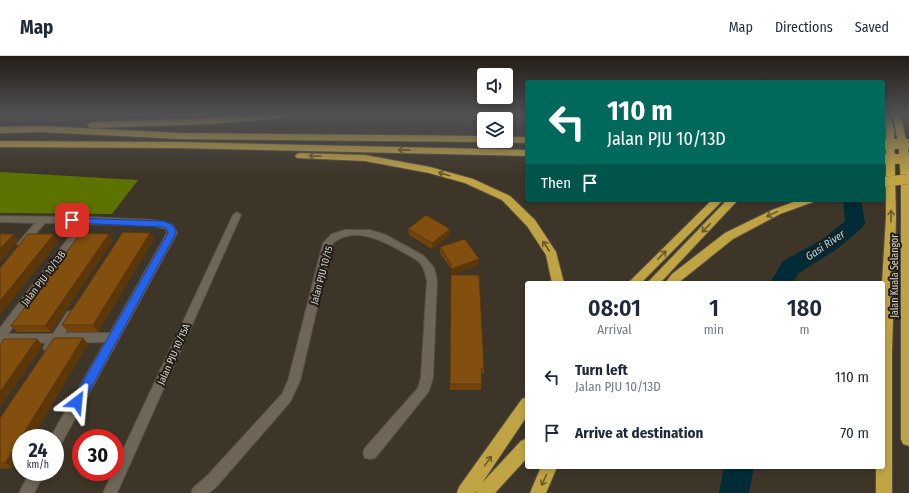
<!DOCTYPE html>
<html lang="en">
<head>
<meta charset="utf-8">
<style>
  body { margin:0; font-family:"Fira Sans Condensed",sans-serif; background:#f6f6f7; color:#1f2937; height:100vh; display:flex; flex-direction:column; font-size:15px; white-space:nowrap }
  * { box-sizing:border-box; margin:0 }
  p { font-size:13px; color:#747a83 }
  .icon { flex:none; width:22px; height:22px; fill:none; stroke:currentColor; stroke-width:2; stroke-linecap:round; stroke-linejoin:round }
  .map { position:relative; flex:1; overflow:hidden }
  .details { position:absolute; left:525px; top:225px; width:360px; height:188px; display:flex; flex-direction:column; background:#fff; border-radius:4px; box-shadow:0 2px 6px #0003 }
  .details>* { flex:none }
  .guide { position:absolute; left:525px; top:24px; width:360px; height:122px; border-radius:4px; box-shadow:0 2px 6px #0003; background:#00695c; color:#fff; overflow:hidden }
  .controls { position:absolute; left:477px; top:12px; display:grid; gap:8px }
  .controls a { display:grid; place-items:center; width:36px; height:36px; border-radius:4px; background:#fff; box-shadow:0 2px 6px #0003; font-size:20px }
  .speed { position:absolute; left:12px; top:373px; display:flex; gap:8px; font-size:20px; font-weight:700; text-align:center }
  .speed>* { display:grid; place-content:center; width:52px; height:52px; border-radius:50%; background:#fff; box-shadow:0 2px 6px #0003; line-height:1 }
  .speed small { font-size:10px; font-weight:400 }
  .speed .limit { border:6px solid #d22; background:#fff; color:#111 }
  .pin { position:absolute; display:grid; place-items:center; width:34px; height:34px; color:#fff; margin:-17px; border-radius:8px; box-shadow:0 2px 6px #0006 }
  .me { position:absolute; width:44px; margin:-22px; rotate:29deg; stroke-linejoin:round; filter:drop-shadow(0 0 3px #0008) }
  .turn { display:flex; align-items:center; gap:14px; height:84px; padding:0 16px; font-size:18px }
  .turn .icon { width:52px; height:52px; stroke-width:2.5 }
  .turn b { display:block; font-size:28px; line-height:34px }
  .then { display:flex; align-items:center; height:38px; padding:0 16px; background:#0003; gap:8px; font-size:15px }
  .eta { display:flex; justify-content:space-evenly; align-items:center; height:68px; text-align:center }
  .eta b { font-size:24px; font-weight:600; line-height:28px }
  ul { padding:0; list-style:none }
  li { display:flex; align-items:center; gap:12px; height:56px; padding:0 16px }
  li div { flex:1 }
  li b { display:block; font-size:15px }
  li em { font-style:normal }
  header { display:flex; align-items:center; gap:24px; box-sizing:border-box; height:56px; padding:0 20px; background:#fff; border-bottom:1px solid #e0e1e3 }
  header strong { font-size:19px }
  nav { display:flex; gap:22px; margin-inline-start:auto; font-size:14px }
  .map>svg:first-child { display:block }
</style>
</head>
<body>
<header>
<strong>Map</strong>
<nav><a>Map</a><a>Directions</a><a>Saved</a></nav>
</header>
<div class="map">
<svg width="909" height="437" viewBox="0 0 909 437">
  <rect width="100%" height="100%" fill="#3d3528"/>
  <path fill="#5c7302" d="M0,59H194L0,61Z
    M0,116L138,124L112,158L0,157Z"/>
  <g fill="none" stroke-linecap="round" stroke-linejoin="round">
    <path fill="#002b37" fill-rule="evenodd" d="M843,144H861L865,167L862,172L837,193L799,217L792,227H770L783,205L823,183L845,165Z
      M724,411H754L749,437H719Z"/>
    <g stroke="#575145" stroke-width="2">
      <path id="minor" d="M237,156L241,159L117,437H103L113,416H115V411L233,159Z
        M0,160L87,161L154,164L173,169L177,177L60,390L55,392V382H50L105,286L59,287C55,293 53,298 45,295L43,292L46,287L0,288V272L79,168L45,167L25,190L22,191L17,188L35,167L0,166ZM89,168L154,170L166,173L167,177L110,277H65L76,259L75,256L71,255L67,256L53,278H8Z
        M345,174H370L386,179L424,200L434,212L437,224L433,321L429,335L375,402L370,403L365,402L363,397L365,392L418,332L421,321L427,224C425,217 424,210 418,205C413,201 406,198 401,195C382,184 352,169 332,188L300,325L290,346L217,430L209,437H191L193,432L207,420L282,338L288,325L323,187L332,178Z
        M30,416H45L34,437H19Z"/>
    </g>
    <g stroke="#575145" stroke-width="2">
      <path id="highway" d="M257,59H285L281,62L212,68L91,72L87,69L91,66L212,62Z
        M883,59H889L894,73L896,161L892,296V437H876V411H883L882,227L886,161V73L883,65Z
        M893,59H901L909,99V390L903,388L901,383V128L899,92Z
        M42,70L180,77L484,80V85H487L484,86L180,83L42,76L0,77V71Z
        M506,81H527V87L503,86L506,85Z
        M0,85L178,86L527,94V100L178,92L0,91Z
        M300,97L365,99L430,111L473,123L510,140L535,164L556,196L564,227H552L546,199L527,170L502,144L465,127L429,117L365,105L297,102L295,100L297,98Z
        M712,144H723L641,227H628Z
        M727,144H738L660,227H647Z
        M799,144H814L813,146L780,158L733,183L678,227H665L672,218L725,177L772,154Z
        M527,341V360L482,427L521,385L527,382V402L495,437H476L477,435L475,437H457L459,431L522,343Z
        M541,411H557L546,437H530Z"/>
    </g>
    <use href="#minor" fill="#6f6657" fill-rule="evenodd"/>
    <use href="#highway" fill="#c0a444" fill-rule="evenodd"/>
    <g stroke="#575145" stroke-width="10" stroke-linecap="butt">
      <path id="highway-bridge" d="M883,88H909
        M883,103H909
        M883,126L909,123"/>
    </g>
    <use href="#highway-bridge" stroke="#c0a444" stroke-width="10"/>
  </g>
  <path fill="#71440d" d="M408,173H450V179L432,193L409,179Z
    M150,177L154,183L98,276H68L62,269Z
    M113,184L51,276H17L11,270Z
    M440,191L479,203V209L451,219V213L440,197Z
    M451,219L484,312V317H481V334H450Z
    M83,282L88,288L32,382H21V400L13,412L0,413V362Z"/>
  <path fill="#5c370a" d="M450,173V179L432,193V187Z
    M150,177L154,183L98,276L93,269Z
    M14,178L19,184L0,206V193Z
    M54,178L59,185L0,259V245Z
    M109,178L113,184L51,276L45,270Z
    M479,203V209L451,219V213Z
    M83,282L88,288L32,382H21Z
    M37,283L43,289L0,352V336Z
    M21,382V400L13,412L5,407Z"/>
  <path fill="#834f0f" stroke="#5c370a" d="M426,159L450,173L432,187L408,173Z
    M123,176L150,177L93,269H62Z
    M81,177L109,178L45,270H11Z
    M0,178H14L0,193Z
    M28,178H54L0,245V212Z
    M465,183L479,203L451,213V208L440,191Z
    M451,219H479L484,312H481L482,328H450Z
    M54,282H83L5,407H0V362Z
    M4,283H37L0,336V289Z"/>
  <defs><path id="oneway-shaft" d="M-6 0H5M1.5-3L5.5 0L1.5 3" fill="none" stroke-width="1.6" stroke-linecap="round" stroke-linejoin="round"/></defs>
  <g stroke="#695a2b">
    <use href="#oneway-shaft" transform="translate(404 94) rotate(-179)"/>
    <use href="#oneway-shaft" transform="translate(315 100) rotate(-178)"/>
    <use href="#oneway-shaft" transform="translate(444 118) rotate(-164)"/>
    <use href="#oneway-shaft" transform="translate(772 158) rotate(154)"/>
    <use href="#oneway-shaft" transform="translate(891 160) rotate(-89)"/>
    <use href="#oneway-shaft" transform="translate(706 172) rotate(134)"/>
    <use href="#oneway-shaft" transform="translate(546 190) rotate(-123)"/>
    <use href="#oneway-shaft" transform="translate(662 199) rotate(-45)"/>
    <use href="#oneway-shaft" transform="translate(488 405) rotate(-55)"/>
    <use href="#oneway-shaft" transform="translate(544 424) rotate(114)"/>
  </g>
  <linearGradient id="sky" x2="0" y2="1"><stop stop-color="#221d16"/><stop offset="0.49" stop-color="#515153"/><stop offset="1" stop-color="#515153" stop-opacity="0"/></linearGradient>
  <rect width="909" height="120" fill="url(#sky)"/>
  <path fill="#2563eb" stroke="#184099" d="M69,162L164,165L173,169L176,177L81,350L77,352L73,350L71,346L73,343L168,177L166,172L163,171L72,167L68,164Z"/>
  <g text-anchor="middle" stroke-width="4" stroke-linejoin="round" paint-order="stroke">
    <g font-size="10" fill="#dad5cd" stroke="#211d17">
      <text transform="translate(321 219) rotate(-75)" y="4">Jalan PJU 10/15</text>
      <text transform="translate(894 220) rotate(-90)" y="4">Jalan Kuala Selangor</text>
      <text transform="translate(43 222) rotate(-53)" y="4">Jalan PJU 10/13B</text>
      <text transform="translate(173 298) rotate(-66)" y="4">Jalan PJU 10/15A</text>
    </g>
    <g font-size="11" font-style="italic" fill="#89e1fe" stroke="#211d17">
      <text transform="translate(825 189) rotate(-34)" y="4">Gasi River</text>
    </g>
  </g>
</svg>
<div class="controls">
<a><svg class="icon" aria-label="sound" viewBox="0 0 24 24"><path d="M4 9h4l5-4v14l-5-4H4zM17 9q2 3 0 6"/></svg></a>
<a><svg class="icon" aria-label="layers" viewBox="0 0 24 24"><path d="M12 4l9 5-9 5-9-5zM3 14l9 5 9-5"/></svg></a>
</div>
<div class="speed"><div>24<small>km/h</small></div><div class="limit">30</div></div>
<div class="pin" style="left:72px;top:164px;background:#d93025"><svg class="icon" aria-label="arrive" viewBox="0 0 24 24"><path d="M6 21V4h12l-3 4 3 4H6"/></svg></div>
<svg class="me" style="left:77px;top:346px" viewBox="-20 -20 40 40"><path d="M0-17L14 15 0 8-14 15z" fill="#2563eb" stroke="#fff" stroke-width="4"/></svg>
<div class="guide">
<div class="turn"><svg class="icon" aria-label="left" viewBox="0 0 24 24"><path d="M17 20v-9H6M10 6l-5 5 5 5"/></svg><div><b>110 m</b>Jalan PJU 10/13D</div></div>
<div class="then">Then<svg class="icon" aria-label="arrive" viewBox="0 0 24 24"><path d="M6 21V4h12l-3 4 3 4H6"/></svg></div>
</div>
<section class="details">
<div class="eta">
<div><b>08:01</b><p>Arrival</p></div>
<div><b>1</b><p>min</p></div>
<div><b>180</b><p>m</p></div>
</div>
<ul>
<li><svg class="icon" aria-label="left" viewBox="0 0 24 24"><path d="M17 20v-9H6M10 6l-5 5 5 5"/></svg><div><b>Turn left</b><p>Jalan PJU 10/13D</p></div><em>110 m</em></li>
<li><svg class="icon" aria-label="arrive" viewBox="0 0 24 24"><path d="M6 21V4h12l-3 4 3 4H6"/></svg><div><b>Arrive at destination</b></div><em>70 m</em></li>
</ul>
</section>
</div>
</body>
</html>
